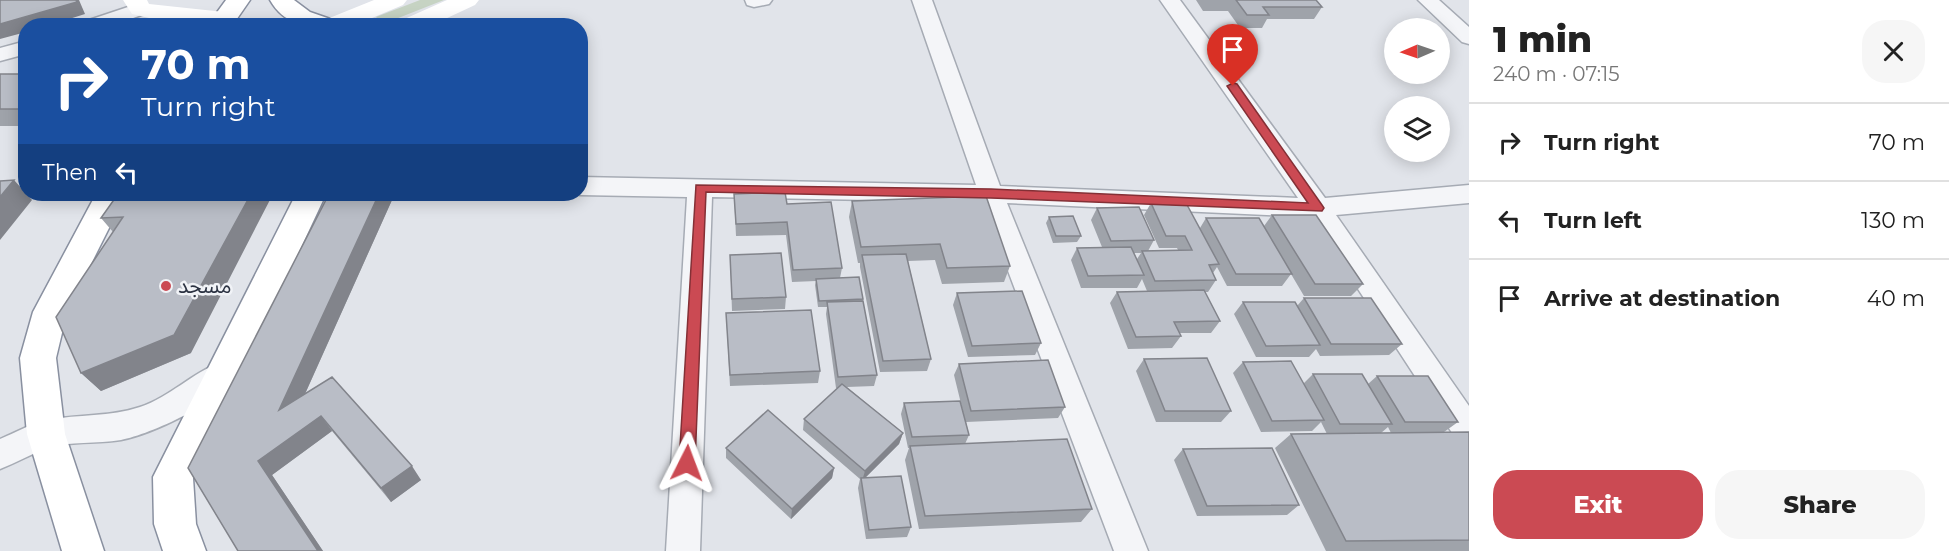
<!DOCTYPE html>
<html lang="en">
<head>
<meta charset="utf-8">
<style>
  body { margin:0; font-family:Montserrat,"Noto Sans Arabic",sans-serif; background:#f6f6f6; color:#222; height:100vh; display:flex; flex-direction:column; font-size:22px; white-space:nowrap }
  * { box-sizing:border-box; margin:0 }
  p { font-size:20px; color:#767676 }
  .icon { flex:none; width:33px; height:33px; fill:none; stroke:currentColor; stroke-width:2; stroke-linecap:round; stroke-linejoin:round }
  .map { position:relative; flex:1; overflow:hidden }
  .sheet { display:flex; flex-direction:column; background:#fff; width:480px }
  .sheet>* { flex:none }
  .top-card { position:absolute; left:18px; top:18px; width:570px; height:183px; border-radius:24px; box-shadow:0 3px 15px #0003; background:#1a4fa0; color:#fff; overflow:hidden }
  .needle { width:39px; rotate:268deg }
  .tools { position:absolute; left:1384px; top:18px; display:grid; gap:12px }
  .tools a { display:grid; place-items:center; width:66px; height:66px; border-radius:50%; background:#fff; box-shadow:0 3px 15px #0003; font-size:30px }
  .pin { position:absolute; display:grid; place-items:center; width:51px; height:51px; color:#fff; margin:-62px -26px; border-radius:50% 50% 50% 0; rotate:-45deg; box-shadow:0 0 6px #0007 }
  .pin .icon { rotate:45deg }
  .me { position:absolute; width:66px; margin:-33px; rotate:3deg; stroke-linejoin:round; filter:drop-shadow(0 0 4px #0008) }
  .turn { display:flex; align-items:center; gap:21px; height:126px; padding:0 24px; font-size:27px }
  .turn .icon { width:78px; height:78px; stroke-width:2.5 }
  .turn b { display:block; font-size:42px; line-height:51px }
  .then { display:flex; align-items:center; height:57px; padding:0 24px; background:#0003; gap:12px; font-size:22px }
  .round { display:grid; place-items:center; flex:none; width:63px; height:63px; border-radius:24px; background:#f6f6f6 }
  .summary { display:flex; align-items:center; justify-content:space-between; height:102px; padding:0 24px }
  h1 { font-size:36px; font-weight:800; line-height:45px }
  .primary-button { display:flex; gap:12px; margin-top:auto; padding:12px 24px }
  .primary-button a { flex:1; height:69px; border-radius:24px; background:#cb4a53; color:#fff; font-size:24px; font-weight:800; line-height:69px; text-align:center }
  .primary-button a+a { background:#f6f6f6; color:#222 }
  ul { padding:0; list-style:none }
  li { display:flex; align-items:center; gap:18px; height:78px; padding:0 24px; border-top:2px solid #e0e0e0 }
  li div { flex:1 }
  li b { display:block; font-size:22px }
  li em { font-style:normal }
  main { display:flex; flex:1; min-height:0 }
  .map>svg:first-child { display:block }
</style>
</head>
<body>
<main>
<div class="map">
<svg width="1469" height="551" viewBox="0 0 1469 551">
  <rect width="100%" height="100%" fill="#e1e4ea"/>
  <path fill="#c6d3c3" d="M420,0H444L383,24L376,17Z"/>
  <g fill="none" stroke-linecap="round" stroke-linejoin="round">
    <g stroke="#a6abb4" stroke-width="3">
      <path id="street" d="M745,0H772L769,4L754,7L747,5Z
        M912,0H932L1000,186L1298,198L1160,0H1180L1325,198L1469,185V203L1336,215L1469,406V446L1458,442L1311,217L1007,203L1148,551H1114L982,202L712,197L700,551H666L687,197L580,195L576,194H580V177L976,185Z
        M1418,0H1439L1469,27V44L1462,42Z
        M140,3L147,5L150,9L147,13L111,26H80L83,22Z
        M26,41V54L0,61V48Z
        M221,362L232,366L236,375C222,402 151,434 121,440C97,444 70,441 47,448C31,454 16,463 0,469V439C15,433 31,423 48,420C78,414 110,417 140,407C170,397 192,373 221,362Z"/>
    </g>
    <g stroke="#8990a0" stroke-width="3">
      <path id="highway" d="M226,0H250L232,26H207Z
        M270,0H294L310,12L336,21L339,26C310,26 286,28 270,0Z
        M96,194H126L67,312L56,358L65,434L104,551H62L27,434L20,358L33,312Z
        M296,194H326L193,478L196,524L206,551H163L154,524L153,477Z"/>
    </g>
    <use href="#street" fill="#f4f5f8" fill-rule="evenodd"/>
    <path fill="#fff" fill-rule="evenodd" d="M123,0H147L149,4L224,12L233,14L236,19L233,24L227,26L162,21L132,14Z
      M374,0H407L403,5L353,26H319L322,21Z
      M447,0H479L475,5L430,26H397L400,21Z"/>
    <use href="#highway" fill="#fff" fill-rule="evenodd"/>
  </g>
  <path fill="#9fa3aa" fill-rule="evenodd" d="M1196,0H1316L1322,7L1314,19H1267L1262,28H1240L1228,11H1203Z
    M0,74H26V126H0Z
    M118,194L191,353L101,391L81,373L113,232L101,218Z
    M734,194L787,204L842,268L840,278L863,299V301L877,375L874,386L847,387L903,433L899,444L866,477L911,527L907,537L866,539L858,488L860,479L803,430L804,419L838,388H836L826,314L827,307H818L815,285L816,281L792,282L786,235L736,236Z
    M392,200L305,394L421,480L391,502L332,431L272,475L323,551H238L188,468Z
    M852,201L1010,266L1004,282L942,284L935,260L908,261L931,359L927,371L880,372L860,267V263H858L849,217Z
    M1151,203L1200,228L1206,218L1264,226L1272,215L1363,284L1351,296H1304L1291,274L1282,286H1227L1217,267L1213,273L1216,280L1208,292H1205L1220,321L1211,333H1179L1181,336L1172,348L1128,349L1110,303L1117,292L1147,291L1142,279L1137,288H1081L1071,260L1077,248L1102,247L1091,220L1097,208L1154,240L1148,251L1178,250L1177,248H1159L1144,215ZM1134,253H1141L1137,259Z
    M1049,217L1081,236L1077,242L1053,243L1046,223Z
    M730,255L786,297L785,309L732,311Z
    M957,293L1041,343L1035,355L968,357L953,305Z
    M1304,298L1402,344L1389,355L1320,356L1316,349L1309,357H1256L1234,314L1243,302L1297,306Z
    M726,313L820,371L818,383L730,386Z
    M1144,359L1231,411L1221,422H1156L1136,371Z
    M1243,362L1303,384L1313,374L1368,384L1377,376L1458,422L1444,432H1469V551H1326L1275,448L1291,434H1327L1321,422L1312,431L1261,432L1233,373ZM1388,427L1391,433H1381Z
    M959,364L1065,407L1058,418L966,422L969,435L965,444L1092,509L1081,522L919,529L905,460L909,448H908L901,414L904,403L965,420L954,375Z
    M726,448L834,468L832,478L791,519L726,458Z
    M1183,449L1299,505L1287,515L1197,516L1174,460Z"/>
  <path fill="#82848b" d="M76,0H79L85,14L47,26H26V32L0,39V24Z
    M14,180L32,200L0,240V197Z
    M251,194H273L191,353L101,391L81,373Z
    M379,194H389L392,200L291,425L279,410Z
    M321,416L332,431L272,475L323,551H318L258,461Z
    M903,433L899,444L862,481L865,471Z
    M412,466L421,480L391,502L381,488Z
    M834,468L832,478L791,519L792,509Z"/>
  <path fill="#b9bdc6" stroke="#82848b" stroke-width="1.5" d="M0,0H76L77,2L0,24Z
    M1236,0H1316L1322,7H1263L1269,15H1247Z
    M0,74H26V109H0Z
    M14,180L0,197V181Z
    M785,192L787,204L831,202L842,268L793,270L787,222L736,224L734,194Z
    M118,194H251L174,335L81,373L56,317L123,217L101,218Z
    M329,194H379L279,410L332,377L412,466L381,488L321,416L258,461L318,551H238L188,468Z
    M986,196L1010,266L947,268L940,244L861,247L852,201Z
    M1151,203H1186L1219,264L1209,265L1216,280L1155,281L1142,251L1192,250L1185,236H1166Z
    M1139,207L1154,240L1111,241L1097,208Z
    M1272,215H1316L1363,284H1315Z
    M1073,216L1081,236H1056L1049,217Z
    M1206,218H1259L1292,274H1236Z
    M1131,247L1144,275L1088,276L1077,248Z
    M781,253L786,297L732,299L730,255Z
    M906,254L931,359L883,361L862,255Z
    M859,277L863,299L819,301L816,279Z
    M1204,290L1220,321L1174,322L1181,336L1136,337L1117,292Z
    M1022,291L1041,343L972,346L957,293Z
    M1304,298H1371L1402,344H1331Z
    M863,301L877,375L838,377L827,302Z
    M1243,302H1295L1320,345L1266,346Z
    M811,310L820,371L730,375L726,313Z
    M1207,358L1231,411H1165L1144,359Z
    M1048,360L1065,407L971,411L959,364Z
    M1291,361L1324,420L1272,421L1243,362Z
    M1313,374H1362L1392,424H1340Z
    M1377,376H1428L1458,422H1405Z
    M842,384L903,433L865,471L804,419Z
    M960,401L969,435L912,437L904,403Z
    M768,410L834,468L792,509L726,448Z
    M1469,432V540L1346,541L1291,434Z
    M1067,439L1092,509L925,516L910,446Z
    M1272,448L1299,505L1207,506L1183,449Z
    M901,476L911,527L869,530L861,478Z"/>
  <path fill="#cb4a53" stroke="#843036" stroke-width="1.5" d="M1233,83L1237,84L1322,205L1324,208L1322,211L991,198L706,192L695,463L693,469L687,471L682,469L679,463L696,185L991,189L1308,203L1227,86Z"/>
  <circle fill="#cb4a53" stroke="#f1f3f7" stroke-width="2" cx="166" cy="286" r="6"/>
  <g text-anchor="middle" stroke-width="5" stroke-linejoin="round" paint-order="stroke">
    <g font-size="21" fill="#2a3141" stroke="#f1f3f7" text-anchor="start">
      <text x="178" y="293">مسجد</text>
    </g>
  </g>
</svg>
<div class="tools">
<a><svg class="needle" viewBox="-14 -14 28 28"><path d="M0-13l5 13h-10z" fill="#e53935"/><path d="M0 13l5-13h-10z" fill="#767676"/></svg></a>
<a><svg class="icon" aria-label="layers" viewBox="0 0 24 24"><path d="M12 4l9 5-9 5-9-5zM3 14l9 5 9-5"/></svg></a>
</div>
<div class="pin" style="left:1233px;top:86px;background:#d93025"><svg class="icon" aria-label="arrive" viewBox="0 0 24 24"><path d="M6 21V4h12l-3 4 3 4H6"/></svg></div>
<svg class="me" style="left:687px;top:463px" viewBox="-20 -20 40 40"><path d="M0-17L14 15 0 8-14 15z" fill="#cb4a53" stroke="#fff" stroke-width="4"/></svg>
<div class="top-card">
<div class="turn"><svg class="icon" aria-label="right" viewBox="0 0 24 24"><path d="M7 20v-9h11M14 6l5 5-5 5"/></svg><div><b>70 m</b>Turn right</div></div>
<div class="then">Then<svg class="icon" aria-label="left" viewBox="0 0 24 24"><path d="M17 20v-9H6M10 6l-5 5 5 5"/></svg></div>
</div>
</div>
<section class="sheet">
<div class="summary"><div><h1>1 min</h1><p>240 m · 07:15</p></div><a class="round"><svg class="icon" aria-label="close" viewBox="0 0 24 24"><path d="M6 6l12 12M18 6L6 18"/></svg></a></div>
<ul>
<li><svg class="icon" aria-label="right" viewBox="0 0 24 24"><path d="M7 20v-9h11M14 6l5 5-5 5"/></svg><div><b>Turn right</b></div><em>70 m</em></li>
<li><svg class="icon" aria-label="left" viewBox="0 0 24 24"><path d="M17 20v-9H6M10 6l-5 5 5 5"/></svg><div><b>Turn left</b></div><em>130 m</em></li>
<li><svg class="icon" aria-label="arrive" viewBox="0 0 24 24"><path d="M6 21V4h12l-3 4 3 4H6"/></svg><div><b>Arrive at destination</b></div><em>40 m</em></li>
</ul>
<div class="primary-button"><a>Exit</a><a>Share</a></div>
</section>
</main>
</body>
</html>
